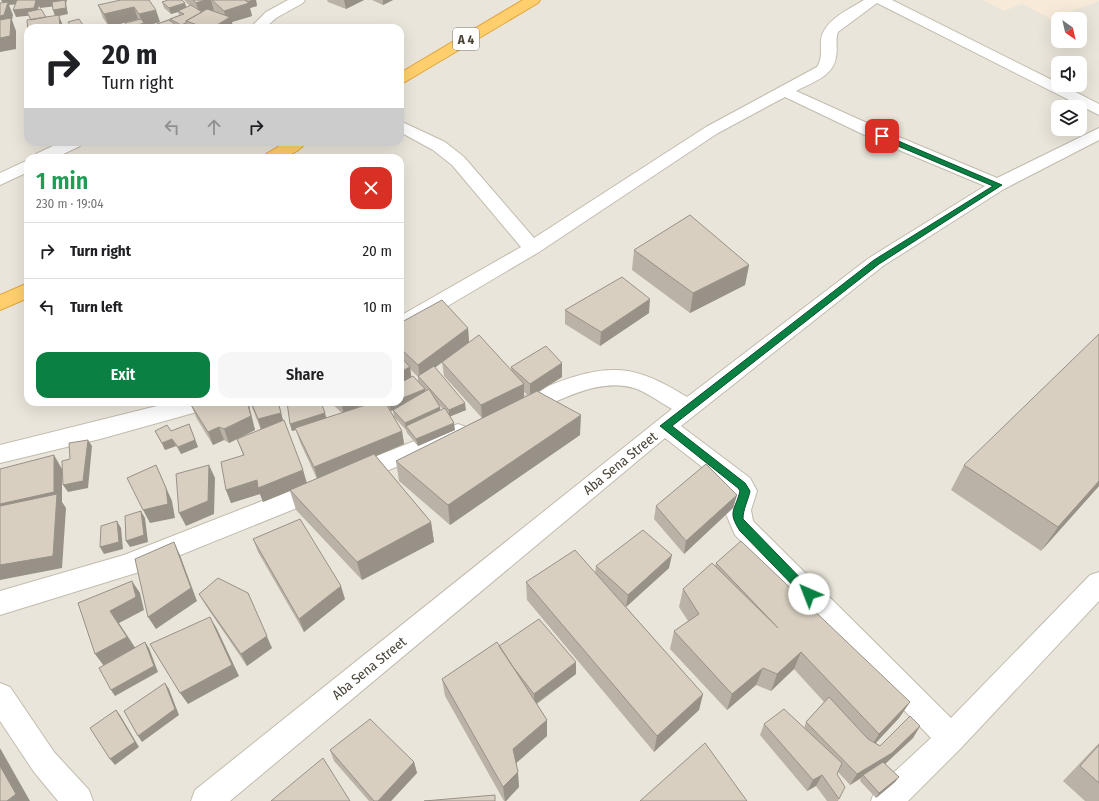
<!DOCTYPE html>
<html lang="en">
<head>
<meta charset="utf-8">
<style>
  body { margin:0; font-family:"Fira Sans Condensed",sans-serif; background:#f6f6f6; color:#202124; height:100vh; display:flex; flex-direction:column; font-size:15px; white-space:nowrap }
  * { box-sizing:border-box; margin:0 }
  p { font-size:13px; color:#757577 }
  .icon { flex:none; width:22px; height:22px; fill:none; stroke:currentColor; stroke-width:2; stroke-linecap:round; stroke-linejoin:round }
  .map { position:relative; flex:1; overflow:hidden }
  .panel { position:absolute; left:24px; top:154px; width:380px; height:252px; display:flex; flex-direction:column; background:#fff; border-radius:12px; box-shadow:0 4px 16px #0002 }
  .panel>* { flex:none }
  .top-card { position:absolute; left:24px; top:24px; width:380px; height:122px; border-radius:12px; box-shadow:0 4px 16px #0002; background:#fff; color:#202124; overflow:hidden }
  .needle { width:26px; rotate:146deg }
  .buttons { position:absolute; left:1051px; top:12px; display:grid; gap:8px }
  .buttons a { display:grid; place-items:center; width:36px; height:36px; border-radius:8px; background:#fff; box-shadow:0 4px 16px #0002; font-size:20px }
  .pin { position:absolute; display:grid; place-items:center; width:34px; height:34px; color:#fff; margin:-17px; border-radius:8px; box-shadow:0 2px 6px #0006 }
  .me { position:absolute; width:44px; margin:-22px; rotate:316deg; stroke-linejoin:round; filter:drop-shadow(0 0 3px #0008) }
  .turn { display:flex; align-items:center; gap:14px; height:84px; padding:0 12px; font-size:18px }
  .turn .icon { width:52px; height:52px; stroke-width:2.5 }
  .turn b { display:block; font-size:28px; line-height:34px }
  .lanes { display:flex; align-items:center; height:38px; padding:0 12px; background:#0003; justify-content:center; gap:20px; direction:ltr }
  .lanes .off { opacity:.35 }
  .round { display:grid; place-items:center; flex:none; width:42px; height:42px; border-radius:12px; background:#f6f6f6 }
  .overview { display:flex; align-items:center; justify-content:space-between; height:68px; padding:0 12px }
  h1 { font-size:24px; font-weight:600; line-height:30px; color:#1e9e55 }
  .primary-button { display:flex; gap:8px; margin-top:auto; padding:8px 12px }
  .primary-button a { flex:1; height:46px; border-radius:12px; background:#0b8043; color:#fff; font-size:16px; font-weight:600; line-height:46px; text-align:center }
  .primary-button a+a { background:#f6f6f6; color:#202124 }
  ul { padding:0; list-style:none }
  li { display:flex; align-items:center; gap:12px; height:56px; padding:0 12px; border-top:1px solid #e0e0e0 }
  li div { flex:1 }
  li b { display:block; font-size:15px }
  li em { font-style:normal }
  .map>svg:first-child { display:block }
</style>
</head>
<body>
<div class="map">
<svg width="1099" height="801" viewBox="0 0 1099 801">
  <rect width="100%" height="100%" fill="#f6f3ec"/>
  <path fill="#eae5da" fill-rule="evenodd" d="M0,0H1099V801H0ZM1058,19H1080V41H1058ZM28,28H400V142H28ZM1058,63H1080V85H1058ZM1058,107H1080V129H1058ZM28,158H400V402H28Z"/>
  <path fill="#f7ead8" d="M983,0H1099V1L1051,19L1022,4L1004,11Z"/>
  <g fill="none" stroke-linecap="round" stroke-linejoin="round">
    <g stroke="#c2bbae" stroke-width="2">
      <path id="minor" d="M288,0H305L303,3L276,18L265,28H250L266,12Z
        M864,0H892L1058,83V85H1062L1099,104V115L877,3L838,32C835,40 838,48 836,57C834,76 811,83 796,91L887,132L997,178L1099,128V140L1004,189L883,266L681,426L750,478L757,491L751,510L753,521L951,718L1090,575L1099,572V601L961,748L908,801H871L875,790L931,738L735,535L726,514L733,491L665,438L230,801H191L195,790L672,409C660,402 649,394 637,389C596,375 556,405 519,416L511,414L508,408L511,402C547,387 588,365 628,371C650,375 669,386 687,397L869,258L985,186L875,140L785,97L718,133L539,252L407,330L400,332V316L521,247L452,165L433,150L400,132V121L445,142L464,157L534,238L706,127L817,67C823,58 820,50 821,40C823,21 849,9 864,0Z
        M61,142H82L80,146L55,158H33L36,154Z
        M28,160V172L0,185V173Z
        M173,402H215L212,408L204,410L100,439L0,463V445Z
        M458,424L466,427L469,433L466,439L354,484L346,482L342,475L346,468Z
        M321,478L329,481L333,488L329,495L136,573L0,615V591L124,555Z
        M0,683L10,687L54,752L89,790L93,801H58L34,772L0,721Z"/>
    </g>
    <g stroke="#e0a43c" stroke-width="2">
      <path id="highway" d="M523,0H540L538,3L405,82L400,84V73Z
        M286,142H306C296,157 279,158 263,158L266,154Z
        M28,283V298L0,310V295Z"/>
    </g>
    <use href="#minor" fill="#fff" fill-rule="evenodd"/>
    <use href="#highway" fill="#ffcf6e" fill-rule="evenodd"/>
  </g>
  <path fill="#bab2a6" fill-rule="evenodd" d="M149,0L160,22L145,26L146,28H126L125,23L127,22L109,27L103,18L98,5Z
    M184,0H256L257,6L250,8L252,16L232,22L233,28H155L154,25L179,15L178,12L171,14L164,8L162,2L186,7L190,6Z
    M327,0H364L346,9L328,2Z
    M372,0H393L383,5Z
    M634,250L749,265L745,285L690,313L632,270Z
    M565,310L649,313L600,346L565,324Z
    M400,323L468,328L469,342L511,370V367L562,363V377L539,392L580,435L450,525L399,481L396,461L482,418L444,376L442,362L435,367L466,410L450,416L455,430L418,446L407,433L406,430L394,417L393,410L396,409L391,411L387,406L402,431L404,444L376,456L431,522L434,542L362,580L296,510L290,491L263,502L260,494L231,503L226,490L243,455L237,439L261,430L250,402H278L283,420L303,470L307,483L317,479L300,442L296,430L292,431L290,424L326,418L342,413L330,402H368L354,409L375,402H400ZM410,369L418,377V382L411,377ZM524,392L528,395L524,397ZM438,404L443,409L440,410Z
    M191,405L250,410L255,430L229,443L224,440L213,445L197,419Z
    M189,424L198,447L181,454L176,446L165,450L155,431H171Z
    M964,465L1099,486L1041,551L951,490Z
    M737,495L733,508L684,554L654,519L656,506Z
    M253,539L345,599L304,632L258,552Z
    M716,563L910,702L899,718L876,743L880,746L920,726L913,738L885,764L899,777L895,782L876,798L860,781L861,778L850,785L838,772L837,774L839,799L838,801H827L816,786L807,791L760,735L764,724L804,728L806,722L824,702L794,669L771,691L756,685L727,710L670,649L674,631L688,621L679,607L683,589L715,566Z
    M596,566L669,568L626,607L624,605L703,694L699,710L654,752L527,600L526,582L595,573Z
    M199,594L272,648L247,666L206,606Z
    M499,646L576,662V674L537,704L547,720V736L516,763L519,787L506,801H504L445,696L442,679Z
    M1099,743V801H1085L1063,781Z
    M330,750L414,762L417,773L391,801H369L334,761Z"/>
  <path fill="#979187" d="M1,0H19L20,4L9,5L13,15L12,20L16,31V49L0,52V16L4,5Z
    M36,0H67L66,4L68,14L59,16L64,28H58L55,16L53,10L65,5L40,8L39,6L36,15L16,17L13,10Z
    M205,0H211L214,11L200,15L196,3Z
    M253,0H256L257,6L250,8L252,16L232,22L233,28H212L226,20L224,11Z
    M344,0H364L346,9Z
    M383,0H393L383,5Z
    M185,3L187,9L178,11V12L171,14L169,8Z
    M134,7L138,19L109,27L104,14Z
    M156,10L160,22L145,26L146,28H128L143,24L139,14Z
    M186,23L188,28H182L181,25Z
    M749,265L745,285L690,313L693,293Z
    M650,299L649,313L600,346L601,332Z
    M468,328L469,342L420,379L418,365Z
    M562,363V377L530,397V384Z
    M410,367L412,381L400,387V372Z
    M524,384V398L482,419L481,405Z
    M425,389L426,396L391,411L389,404L394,402H400V399Z
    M247,402H249L250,410L255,430L229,443L224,429Z
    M278,402L285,427L262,433L258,419Z
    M341,402H368L344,414Z
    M465,403L466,410L449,417V410Z
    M440,407L441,415L406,426V430L405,423Z
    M325,413L327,420L292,431L290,424Z
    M581,415L580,435L450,525L448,505Z
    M454,423L455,430L418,446L416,439Z
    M189,424L198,447L181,454L178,447Z
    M219,427L224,440L213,445L208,432Z
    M402,431L404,444L318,481L314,467Z
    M172,439L176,446L165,450L162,443Z
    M88,440L92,446L88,488L68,492L63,485Z
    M54,455L62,469V502L66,508L62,568L0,580V504Z
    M156,465L172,501L175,518L150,523L143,510Z
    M209,465L215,478L214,514L186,526L179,513Z
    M303,470L307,484L263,502L260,494L231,503L226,490L257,480Z
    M1099,481V486L1041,551L1058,527Z
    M737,495L733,508L684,554L686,541Z
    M141,511L145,518L148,542L130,547L126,541Z
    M117,521L121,528L123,549L104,554L100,547Z
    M431,522L434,542L362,580L357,562Z
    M174,542L180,555L197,601L156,629L148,617Z
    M672,555L669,568L626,607L628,595Z
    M132,581L140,593L144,610L119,623L136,649L104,666L95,654L110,611Z
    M341,586L345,599L304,632L299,619Z
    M248,593L272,648L247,666L241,654Z
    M210,617L217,629L239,676L188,704L180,693Z
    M145,642L149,648L158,672L115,696L111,690Z
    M801,652L794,669L771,691L777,674Z
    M576,662V674L534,705V694Z
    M763,668L756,685L727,710L732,694Z
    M165,683L169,689L179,715L142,742L138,736Z
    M703,694L699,710L654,752L657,736Z
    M910,702L899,718L869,750L879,734Z
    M116,710L120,715L139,747L115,765L110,759Z
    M547,720V736L514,765L513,749Z
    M920,726L913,738L885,764L863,775L861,778L850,785L857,774Z
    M0,748L30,801H7L0,766Z
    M414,762L417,773L391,801H378Z
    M518,772L519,787L506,801H505L503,787Z
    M822,775L816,786L807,791L813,780Z
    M899,777L895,782L876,798L879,793Z"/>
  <path fill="#d8cfc1" stroke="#979187" d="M17,0H36L34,8L13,10Z
    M65,0L66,8L53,10L52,2Z
    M121,0H149L156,10L139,14L134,7L104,14L98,5Z
    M168,0H182L185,3L169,8L162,2Z
    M193,0H205L196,3Z
    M212,0H245L249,3L224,11Z
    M246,0H253L248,2Z
    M8,2L4,15L0,16V3Z
    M191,5L202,12L186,21V23L181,25L170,19L184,14L178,11Z
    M41,9L46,17L31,20L27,12Z
    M207,9L230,17L212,28H206L186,21Z
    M59,15L60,28H28V32L27,20Z
    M11,18L10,36L0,38V20Z
    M79,19L85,28H72L68,22Z
    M141,19L144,23L128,28L125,23Z
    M169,20L180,28H159L154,25Z
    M143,26L145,28H138Z
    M690,215L749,265L693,293L634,250Z
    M622,277L650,299L601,332L565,310Z
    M442,300L468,328L418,365L400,348V323Z
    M1099,334V481L1058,527L964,465Z
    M479,335L524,384L481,405L442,362Z
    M546,346L562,363L530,384L511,367Z
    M400,356L410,367L400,372Z
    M434,366L465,403L449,410L418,376Z
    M413,376L425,389L400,399V383Z
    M429,389L440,407L405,423L393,410Z
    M537,391L581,415L448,505L396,461Z
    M197,402H247L251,416L224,429L219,427L208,432L191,405Z
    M251,402H278L281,413L258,419Z
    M287,402H321L325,413L290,424Z
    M375,402H385L402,431L314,467L295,428Z
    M445,408L454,423L416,439L406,426Z
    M284,420L303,470L258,488L257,480L226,490L221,462L244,455L237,439Z
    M189,424L195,440L178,447L172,439L162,443L155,431L167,425L171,431Z
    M88,440L83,481L63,485L62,461L70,459L69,443Z
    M374,454L431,522L357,562L290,490Z
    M54,455V492L0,504V469Z
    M706,464L737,495L686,541L656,506Z
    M156,465L166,488L168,504L143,510L127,478Z
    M209,465L208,501L179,513L176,474Z
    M57,494L53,556L0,565V506Z
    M141,511L144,535L126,541L125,516Z
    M300,519L341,586L299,619L253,539Z
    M117,521L119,542L100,547L101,526Z
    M643,530L672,555L628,595L596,566Z
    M741,541L910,702L879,734L801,652L777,674L763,668L732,694L674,631L699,614L683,589L712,563L778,628L716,563Z
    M174,542L191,588L148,617L135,559Z
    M575,550L703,694L657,736L526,582Z
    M218,578L248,593L267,636L241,654L199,594Z
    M132,581L136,597L110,611L127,637L95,654L78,603Z
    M210,617L232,665L180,693L150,644Z
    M539,619L576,662L534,694L513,667L499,646Z
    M145,642L154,666L111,690L99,668Z
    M497,642L547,720L513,749L518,772L503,787L442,679Z
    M165,683L175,709L138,736L124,711Z
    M829,697L868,739L880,746L910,716L920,726L892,753L857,774L806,722Z
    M784,709L842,763L837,774L845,787L839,799L822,775L813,780L764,724Z
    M116,710L135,742L110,759L90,728Z
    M370,719L414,762L378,801H374L330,750Z
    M705,743L747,801H640Z
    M1099,745V783L1080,766Z
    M323,758L350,801H271Z
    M883,762L899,777L879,793L863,775Z
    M0,766L16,794L7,801H0Z
    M495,795V801H424Z"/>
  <path fill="#0b8043" stroke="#07532c" d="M879,135H884L1002,185L879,264L672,426L745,483L750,491C748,501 743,509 743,519L813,591L815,594L813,598H805L740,531C727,511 735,511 740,491L738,488L660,426L874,260L993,186L879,138Z"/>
  <g text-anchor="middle" stroke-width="3" stroke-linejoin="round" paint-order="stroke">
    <rect fill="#fff" stroke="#817c74" stroke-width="1" x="453" y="28" width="26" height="22" rx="3"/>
    <g font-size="13" font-weight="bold" fill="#4b4439">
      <text x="466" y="44">A 4</text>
    </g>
    <g font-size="14" fill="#4b4439" stroke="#fff">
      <text transform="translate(620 463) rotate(-39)" y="5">Aba Sena Street</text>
      <text transform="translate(369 668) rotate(-39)" y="5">Aba Sena Street</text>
    </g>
  </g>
</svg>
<div class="buttons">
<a><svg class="needle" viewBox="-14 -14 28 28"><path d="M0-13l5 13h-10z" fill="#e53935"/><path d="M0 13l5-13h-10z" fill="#757577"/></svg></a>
<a><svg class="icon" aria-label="sound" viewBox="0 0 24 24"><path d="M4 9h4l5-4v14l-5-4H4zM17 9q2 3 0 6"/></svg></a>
<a><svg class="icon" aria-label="layers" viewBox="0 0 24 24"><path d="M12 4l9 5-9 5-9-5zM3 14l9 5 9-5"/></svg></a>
</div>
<div class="pin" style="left:882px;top:136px;background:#d93025"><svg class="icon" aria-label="arrive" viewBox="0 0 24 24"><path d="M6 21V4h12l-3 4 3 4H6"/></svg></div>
<svg class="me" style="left:809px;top:594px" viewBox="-20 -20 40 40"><circle r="19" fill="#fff"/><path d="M0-13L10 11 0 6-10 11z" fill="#0b8043"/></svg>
<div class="top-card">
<div class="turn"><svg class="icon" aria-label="right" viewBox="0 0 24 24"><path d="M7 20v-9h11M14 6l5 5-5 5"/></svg><div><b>20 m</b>Turn right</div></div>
<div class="lanes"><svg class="icon off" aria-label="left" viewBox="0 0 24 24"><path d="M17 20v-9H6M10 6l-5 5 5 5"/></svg><svg class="icon off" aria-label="ahead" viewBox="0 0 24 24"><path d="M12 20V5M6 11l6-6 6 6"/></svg><svg class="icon" aria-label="right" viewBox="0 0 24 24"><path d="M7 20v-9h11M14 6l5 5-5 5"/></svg></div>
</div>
<section class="panel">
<div class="overview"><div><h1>1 min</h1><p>230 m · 19:04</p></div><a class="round" style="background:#d93025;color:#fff"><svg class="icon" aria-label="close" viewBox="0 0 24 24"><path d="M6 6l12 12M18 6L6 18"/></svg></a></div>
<ul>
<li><svg class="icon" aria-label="right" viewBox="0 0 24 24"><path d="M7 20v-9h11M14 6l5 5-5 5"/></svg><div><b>Turn right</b></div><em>20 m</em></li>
<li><svg class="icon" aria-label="left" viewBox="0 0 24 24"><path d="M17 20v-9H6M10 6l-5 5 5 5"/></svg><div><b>Turn left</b></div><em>10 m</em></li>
</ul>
<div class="primary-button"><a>Exit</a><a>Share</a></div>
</section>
</div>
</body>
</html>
